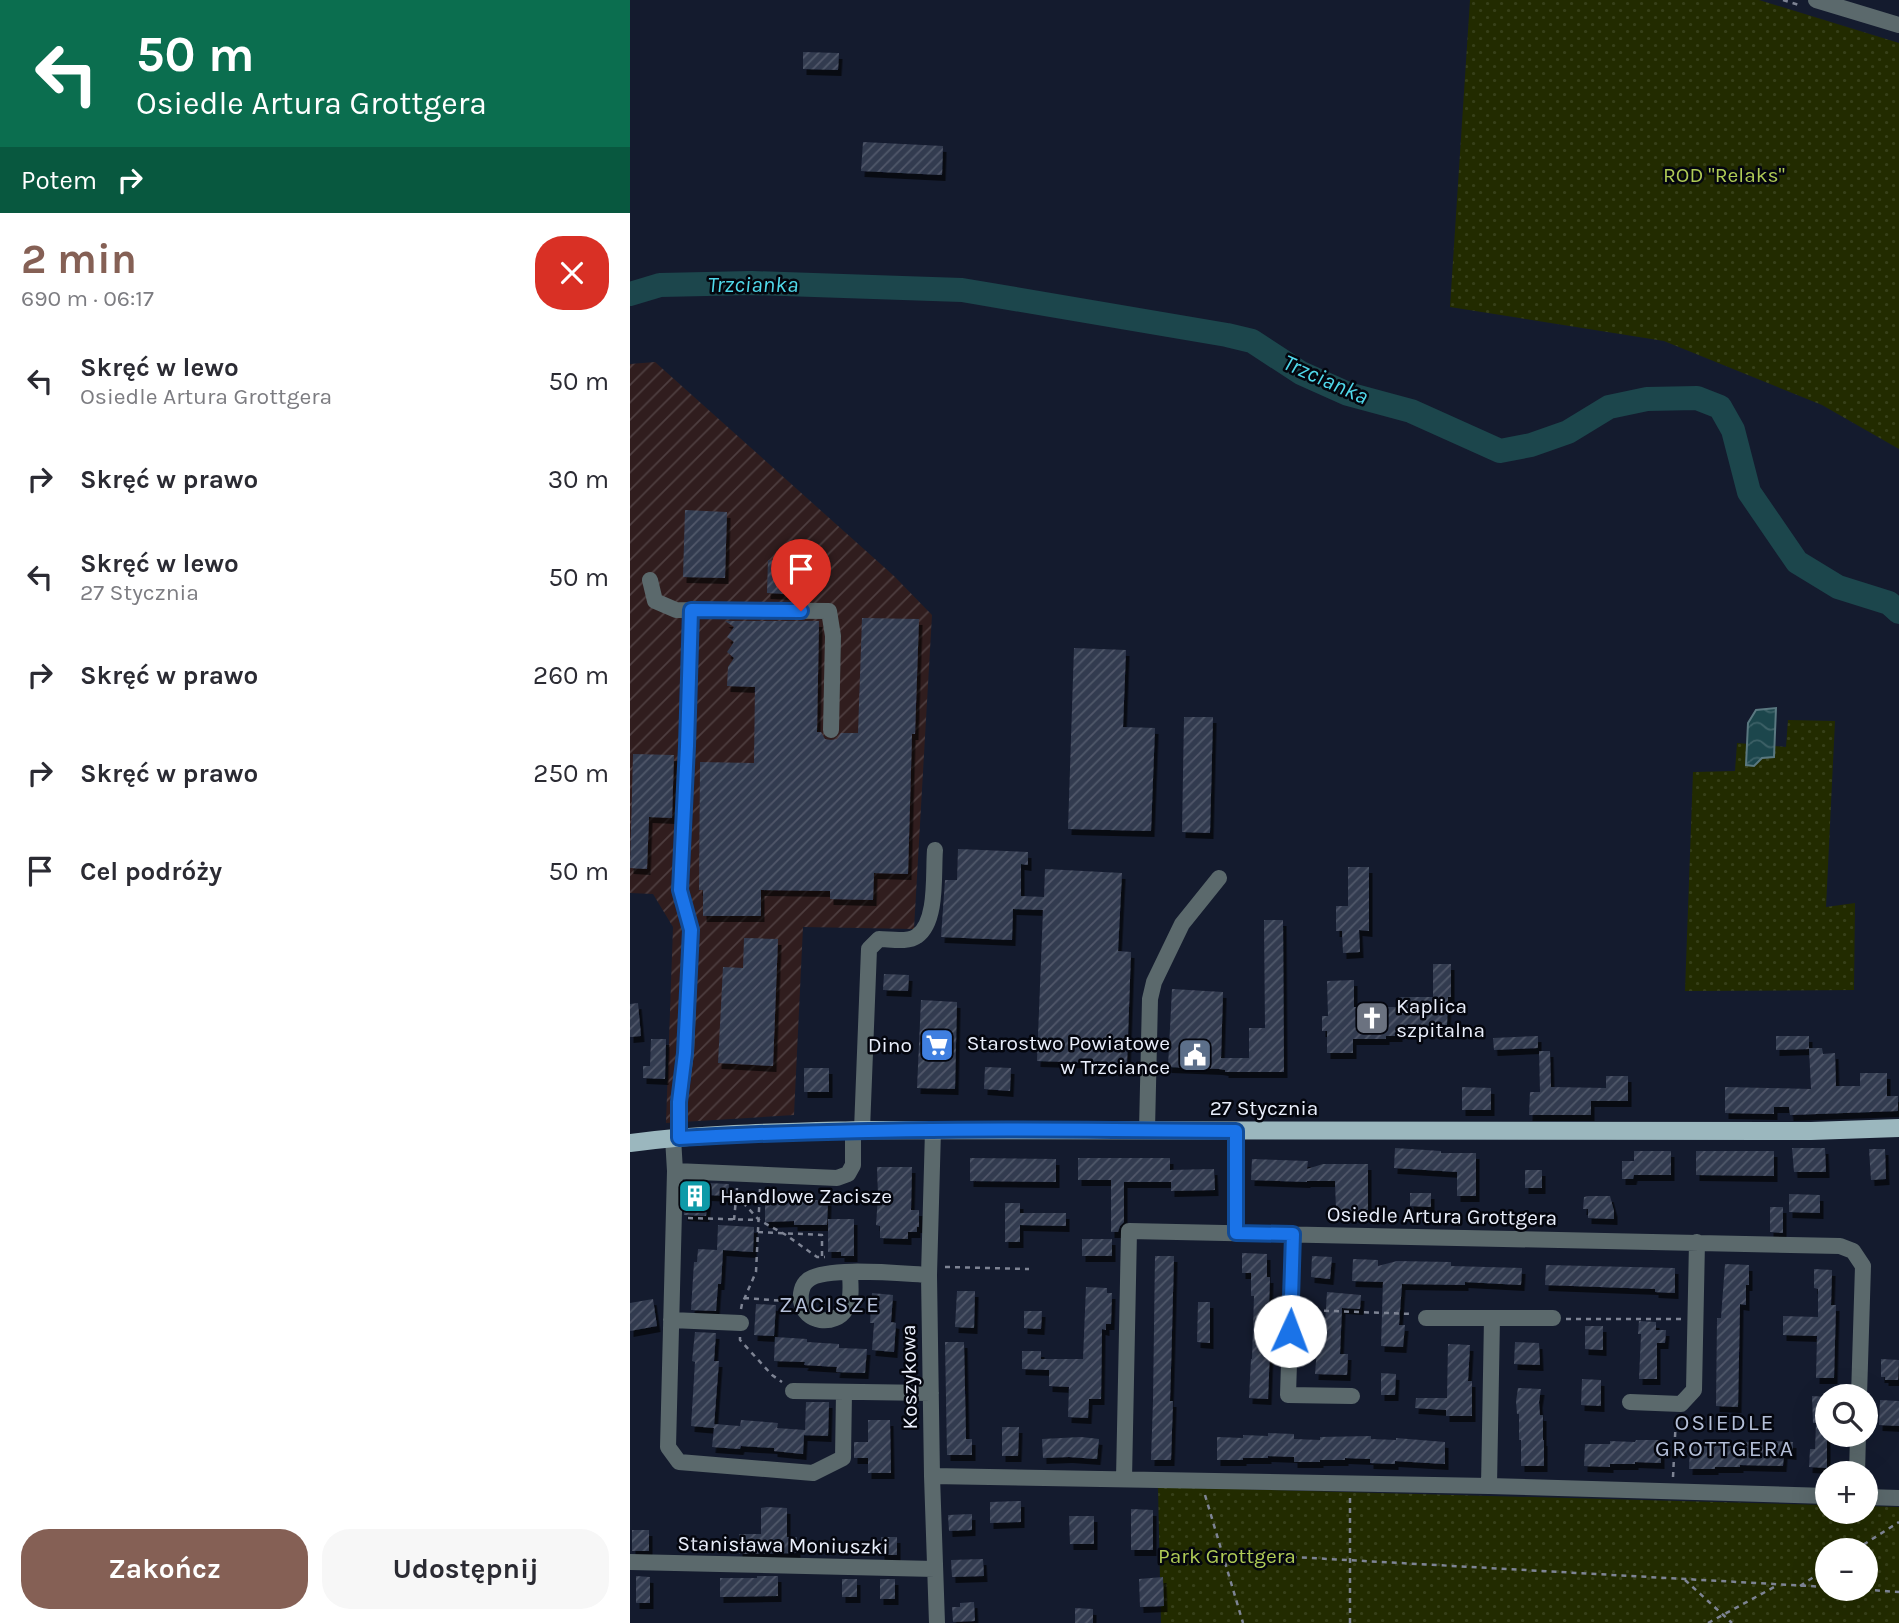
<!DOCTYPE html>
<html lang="pl">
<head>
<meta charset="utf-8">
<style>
  body { margin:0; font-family:Karla,sans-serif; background:#f7f7f7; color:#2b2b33; height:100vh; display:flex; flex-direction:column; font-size:26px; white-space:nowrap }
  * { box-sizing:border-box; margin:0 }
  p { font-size:23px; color:#7c7c81 }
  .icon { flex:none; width:38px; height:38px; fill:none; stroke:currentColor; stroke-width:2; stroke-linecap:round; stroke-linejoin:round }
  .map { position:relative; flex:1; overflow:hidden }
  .side { display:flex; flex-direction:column; background:#fff; width:630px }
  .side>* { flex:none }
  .banner { background:#0b6e4f; color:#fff; overflow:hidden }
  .tools { position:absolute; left:1185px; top:1384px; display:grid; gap:14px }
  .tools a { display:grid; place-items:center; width:63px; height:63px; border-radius:50%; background:#fff; box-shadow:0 7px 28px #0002; font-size:35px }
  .pin { position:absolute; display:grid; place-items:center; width:60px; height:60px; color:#fff; margin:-72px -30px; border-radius:50% 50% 50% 0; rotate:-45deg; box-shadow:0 0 7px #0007 }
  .pin .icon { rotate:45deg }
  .me { position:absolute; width:77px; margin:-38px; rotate:2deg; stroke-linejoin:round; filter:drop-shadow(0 0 5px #0008) }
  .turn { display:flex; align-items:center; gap:24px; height:147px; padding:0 21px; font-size:32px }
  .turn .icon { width:91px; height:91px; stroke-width:2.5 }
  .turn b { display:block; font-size:49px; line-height:60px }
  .then { display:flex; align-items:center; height:66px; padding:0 21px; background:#0003; gap:14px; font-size:26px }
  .round { display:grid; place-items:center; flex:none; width:74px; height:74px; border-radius:28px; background:#f7f7f7 }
  .overview { display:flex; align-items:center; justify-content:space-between; height:119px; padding:0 21px }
  h1 { font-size:42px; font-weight:700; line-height:52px; color:#856055 }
  .cta { display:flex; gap:14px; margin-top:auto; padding:14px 21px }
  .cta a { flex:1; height:80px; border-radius:28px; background:#856055; color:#fff; font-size:28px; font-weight:700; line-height:80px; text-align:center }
  .cta a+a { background:#f7f7f7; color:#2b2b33 }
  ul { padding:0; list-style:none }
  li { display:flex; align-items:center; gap:21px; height:98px; padding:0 21px }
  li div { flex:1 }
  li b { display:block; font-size:26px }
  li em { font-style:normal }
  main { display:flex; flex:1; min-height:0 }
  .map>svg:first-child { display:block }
</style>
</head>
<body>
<main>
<section class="side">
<div class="banner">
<div class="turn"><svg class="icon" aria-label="left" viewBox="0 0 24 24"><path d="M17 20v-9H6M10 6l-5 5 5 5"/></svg><div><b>50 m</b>Osiedle Artura Grottgera</div></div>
<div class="then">Potem<svg class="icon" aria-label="right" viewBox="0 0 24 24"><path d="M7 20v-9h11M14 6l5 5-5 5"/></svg></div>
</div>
<div class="overview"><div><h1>2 min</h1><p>690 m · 06:17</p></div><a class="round" style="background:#d93025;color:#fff"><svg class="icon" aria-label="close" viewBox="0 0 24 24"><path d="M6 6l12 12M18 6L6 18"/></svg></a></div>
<ul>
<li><svg class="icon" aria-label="left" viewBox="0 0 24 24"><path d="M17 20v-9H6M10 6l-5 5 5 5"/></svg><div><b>Skręć w lewo</b><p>Osiedle Artura Grottgera</p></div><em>50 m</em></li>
<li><svg class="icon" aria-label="right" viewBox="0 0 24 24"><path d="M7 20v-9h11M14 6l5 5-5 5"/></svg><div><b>Skręć w prawo</b></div><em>30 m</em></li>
<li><svg class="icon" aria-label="left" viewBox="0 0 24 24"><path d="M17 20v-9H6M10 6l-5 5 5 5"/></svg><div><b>Skręć w lewo</b><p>27 Stycznia</p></div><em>50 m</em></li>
<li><svg class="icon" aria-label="right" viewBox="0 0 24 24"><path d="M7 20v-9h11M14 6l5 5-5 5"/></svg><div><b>Skręć w prawo</b></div><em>260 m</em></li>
<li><svg class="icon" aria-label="right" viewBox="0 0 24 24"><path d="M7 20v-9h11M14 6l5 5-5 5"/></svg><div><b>Skręć w prawo</b></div><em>250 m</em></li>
<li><svg class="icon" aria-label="arrive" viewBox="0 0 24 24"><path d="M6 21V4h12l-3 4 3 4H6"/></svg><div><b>Cel podróży</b></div><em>50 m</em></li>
</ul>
<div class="cta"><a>Zakończ</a><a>Udostępnij</a></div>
</section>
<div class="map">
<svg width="1269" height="1623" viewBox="0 0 1269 1623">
  <defs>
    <pattern id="industrial-furrows" width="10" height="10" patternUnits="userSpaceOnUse" patternTransform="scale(1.75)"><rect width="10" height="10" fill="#301d1e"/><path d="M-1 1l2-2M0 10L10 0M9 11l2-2" fill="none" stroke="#4e3e40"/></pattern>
    <pattern id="park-dots" width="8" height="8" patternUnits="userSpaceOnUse" patternTransform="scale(1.75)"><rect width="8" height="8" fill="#222b00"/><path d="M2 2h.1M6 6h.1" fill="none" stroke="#374019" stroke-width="1.8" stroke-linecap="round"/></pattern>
    <pattern id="water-waves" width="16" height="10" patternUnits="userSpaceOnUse" patternTransform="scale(1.75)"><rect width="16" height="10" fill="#1c464c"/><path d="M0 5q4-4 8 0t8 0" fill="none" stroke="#3d6167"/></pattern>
    <pattern id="building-hatch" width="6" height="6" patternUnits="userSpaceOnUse" patternTransform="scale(1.75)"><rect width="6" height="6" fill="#333b50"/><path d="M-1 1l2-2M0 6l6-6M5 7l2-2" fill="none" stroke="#51586a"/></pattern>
    <filter id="shadow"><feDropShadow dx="3.5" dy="6" stdDeviation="0" flood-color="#0009"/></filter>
  </defs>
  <rect width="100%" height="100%" fill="#141b2e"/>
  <path fill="url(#industrial-furrows)" d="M25,362L264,576L302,615L284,929L173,927L164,1115L36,1123L43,927L23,894L0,893V364Z"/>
  <path fill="url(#park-dots)" fill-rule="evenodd" d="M840,0H1129L1269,43V449L1192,405L1034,341L820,307Z
    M1158,720L1205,721L1196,907L1225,903L1224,990L1055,991L1063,772L1105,771L1107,743L1156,747Z
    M528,1487L1197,1505V1512H1236V1506L1269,1507V1623H531ZM1197,1550H1236V1589H1197Z"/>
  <path fill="url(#water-waves)" stroke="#5a7880" stroke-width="2" d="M1146,708L1144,757L1132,758L1124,766L1116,765L1118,723L1126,710Z"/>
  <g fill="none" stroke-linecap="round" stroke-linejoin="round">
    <path stroke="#1c464c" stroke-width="24" d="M0,294L30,285L122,283L332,290L597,335L622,341L671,373L718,394L781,411L870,451L901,445L938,432L979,407L1017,399L1067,398L1090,407L1103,430L1119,492L1167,562L1208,587L1259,603L1269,612"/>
  </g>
  <path fill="url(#building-hatch)" filter="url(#shadow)" d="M173,52L209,53L208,70L173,69Z
    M233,142L313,146L312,175L231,171Z
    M55,510L97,512L95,578L53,577Z
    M138,560L159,561V594L137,593Z
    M232,618L289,619L285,734H282L278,874L244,873L243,900L200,899V891L131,890V916H73V890H69L70,762L124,763L125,687L97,686L98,667L104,658L97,652L104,642L97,637L104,627L95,621H189L187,732H191L195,739L201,740L207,739L211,733H228Z
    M444,648L496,650L493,727L525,728L521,831L438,829Z
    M554,717H583L580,833L552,832Z
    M3,754L44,755L42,818L19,817L17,869L0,868Z
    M328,849L398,852V865L391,864V896L414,897L415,869L492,873L488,951L501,952L497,1064L407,1061L413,910L383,909L382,940L311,937L315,880H327Z
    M718,867H739V931L729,930L730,952L713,953L712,931H706V906H718Z
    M634,920H653L654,1072H595V1070L589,1069L538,1067L542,989L593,992L591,1058H619V1028H635Z
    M114,938L148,939L143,1066L88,1063L93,967L113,968Z
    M803,964H821V997H818L817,1025L779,1026V1032H769V1036H756V1039H723V1053H697V1031H692V1016H698L697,981L724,980V1007H769V997H803Z
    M254,974L279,975L278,991L253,990Z
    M291,1000L327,1002L325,1089L287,1088Z
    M8,1003L11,1036L0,1037V1004Z
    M908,1036V1048L864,1050L863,1038Z
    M1146,1036H1179V1048H1192L1193,1054L1205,1053L1206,1086H1230V1073H1257V1096H1268V1111L1160,1115L1159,1107H1144V1114L1095,1113V1087L1181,1089L1179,1049L1146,1050Z
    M21,1039H36L35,1079L13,1078V1066H20Z
    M909,1051H920L921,1087L976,1088V1076H998V1101H961V1115H899L900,1092H910Z
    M355,1067L381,1068L380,1091L354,1089Z
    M174,1068H199V1092H174Z
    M832,1087L861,1088V1110H832Z
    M765,1148L811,1151V1153H846V1196H827V1172L764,1168Z
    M1162,1148H1195L1196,1172H1164Z
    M1239,1149H1255L1256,1179L1241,1180Z
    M1004,1151H1041V1175H1004L1003,1179H992V1161H1004Z
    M1066,1151H1144V1176L1066,1175Z
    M340,1158L426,1159V1182L340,1181Z
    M448,1158H540V1170L584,1169L585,1190L541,1191V1182H494V1222L490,1226L488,1232H481V1180H448Z
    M622,1159L678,1161L677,1169L693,1164H738V1210L725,1214H714V1211H706L705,1181H677V1182L621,1180Z
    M247,1167H282L281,1210H289V1227H287V1232H278V1239L250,1238V1226L246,1225L248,1196Z
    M895,1170H912V1188H895Z
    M55,1182L99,1184L98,1196L78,1195L76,1216L54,1215Z
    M780,1193H801V1207L780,1206Z
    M1159,1194L1190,1195V1213L1159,1212Z
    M959,1196H980L984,1211V1219L958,1218V1209H953L954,1197Z
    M135,1197H184V1200H198L197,1225H164V1221L135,1222Z
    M375,1203H390V1213H436V1226L390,1225V1242H375Z
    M1140,1207H1153V1233L1140,1232Z
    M198,1219H224V1256H211V1252H198Z
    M88,1225L124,1227L123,1252L93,1250L91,1284H88L86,1311L61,1310L64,1262H67L68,1249L87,1250Z
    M452,1239H482V1256H452Z
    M612,1253L637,1254V1277H640L639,1307H648L647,1348H640L638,1399L619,1398L621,1359H622L624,1296H621V1273H612Z
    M525,1256H544L541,1369L540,1401H543L541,1460H521L523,1401Z
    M682,1256L702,1257L700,1279L681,1277Z
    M723,1259L748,1260V1266L767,1261L821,1262V1266L892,1268L891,1285L835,1282V1285L772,1284L769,1325H775L773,1347L751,1346L753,1282L722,1281Z
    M1095,1264L1119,1265V1285H1116V1305L1110,1304L1108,1407L1086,1406L1087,1318H1091Z
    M916,1265L1045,1268V1293L1025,1292V1289L915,1285Z
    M1184,1269L1202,1270L1201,1305H1206L1204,1378H1186L1187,1336L1153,1335V1316L1188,1317V1289L1184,1288Z
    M456,1287L477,1288V1293H482L481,1324H476V1330L472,1329L471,1399H459L458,1418L438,1417L439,1387L419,1386V1370L392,1369V1351H411V1359H453Z
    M327,1291H345L344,1328L325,1327Z
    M697,1292L731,1295L730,1309L712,1308L710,1354H718L717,1375L685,1374L689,1322H695Z
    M242,1293L263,1295L261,1322L266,1323L264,1352L242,1350L244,1323H240Z
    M23,1299L27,1326L0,1331V1303Z
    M568,1302H580V1343L567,1342Z
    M126,1304L146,1305L144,1336L124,1335Z
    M394,1311H412L411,1329L394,1328Z
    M1009,1321L1026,1322V1330H1036L1035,1343H1027V1379H1009L1011,1334H1008Z
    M955,1326H973V1350L955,1349Z
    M65,1332L86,1333L84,1361H89L84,1426V1424L110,1426L111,1420L148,1423L147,1428L175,1430L176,1402H199L198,1436L174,1435L173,1454L144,1451V1448L111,1446L110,1449L82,1447L84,1428L61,1426L65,1362L62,1361Z
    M145,1337L177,1339V1342L209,1344V1348L237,1349L235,1373L206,1372L207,1367L174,1365L175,1362L144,1361Z
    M315,1342H334L336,1439H342V1455H317Z
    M885,1342L909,1343L910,1365L884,1364Z
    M818,1344L840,1345L838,1381H842V1416H816V1410L785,1408L786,1398H817Z
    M1251,1359L1269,1360L1268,1380H1255V1377H1251Z
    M751,1373L766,1374L765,1395H751Z
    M952,1379L971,1380V1406L951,1405Z
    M888,1388L911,1389L909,1402L910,1415H913V1440H914V1466H891V1440H889V1414H887L886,1401Z
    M1182,1396L1197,1397V1468L1179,1467L1180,1449H1185L1186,1423H1183Z
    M1250,1400L1269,1401V1426L1249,1425Z
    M238,1420H260L261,1473H238V1458H224V1442H238Z
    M372,1427H389L388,1456H372Z
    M638,1433L664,1434V1439L690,1440V1437L741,1436V1439L766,1440V1438L815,1442V1464L765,1461V1464L740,1463V1459L715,1458V1460H690V1462H664V1457L638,1456V1458H613V1460H587V1437L613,1438V1435L638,1436Z
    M451,1437L469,1439L467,1459L439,1457L413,1458L412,1439Z
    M1006,1440H1031V1463L1005,1462V1464H980V1467L954,1466L955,1444H980V1441L1005,1442Z
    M1146,1441L1163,1442V1454L1154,1453L1153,1466L1110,1465V1467H1085V1469H1059L1060,1446L1085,1447V1444H1111L1110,1442Z
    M391,1501V1522L360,1523V1502Z
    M137,1507L157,1508V1537H167V1553L109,1554V1534H131V1508Z
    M501,1509L523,1510V1550H501Z
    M342,1514V1530L319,1531L318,1515Z
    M439,1516H464V1544H440Z
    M2,1530H19V1551H2Z
    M251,1537H267V1555H251Z
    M353,1559L354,1576L322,1577L321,1560Z
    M6,1576L20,1577V1603H6Z
    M127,1576H148V1596L90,1597V1578H127Z
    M533,1577L534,1606L510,1607L509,1579Z
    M212,1579H227V1597H212Z
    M250,1579H265V1599H250Z
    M344,1602L345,1621L323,1622L322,1607H330V1603Z
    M445,1608L463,1609V1623H445Z"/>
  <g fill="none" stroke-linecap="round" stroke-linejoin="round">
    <path stroke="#7e8494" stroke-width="2.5" stroke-dasharray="5 5" stroke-linecap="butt" d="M1153,0L1172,6
      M106,1195L129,1220L156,1235L187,1257H195
      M58,1218L129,1220
      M104,1220L107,1188
      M128,1232L192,1235V1258
      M315,1267L399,1269
      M114,1298L156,1301
      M111,1309L112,1304L126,1272L130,1189
      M674,1310L783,1314
      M936,1319H1052
      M110,1337V1340L142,1375L152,1382
      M1043,1477L1046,1417
      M575,1495L613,1623
      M1225,1550L1269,1522
      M592,1553L1197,1587
      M1055,1580L1102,1623
      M1170,1586L1197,1568
      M1225,1589L1269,1592
      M720,1623V1497
      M1078,1623L1148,1585"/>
    <path stroke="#5b696c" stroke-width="16" d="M1186,0L1269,25
      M20,580L25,601L46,610L199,611L203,636L201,730
      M232,1130L239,949L249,939C260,939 278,943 287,936C308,922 303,872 305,850
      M303,1130L299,1275L302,1476L307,1623
      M517,1130L520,999L524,982L552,924L589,878
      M49,1137V1102L56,1053L61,930L50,890L57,746L61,610
      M43,1138L45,1171
      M606,1233V1131
      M663,1234L658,1395L722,1396
      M220,1272C220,1282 223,1299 216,1309C205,1327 174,1323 171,1301C170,1294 172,1285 177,1281C192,1265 275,1274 299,1275
      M796,1318H923
      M41,1320L111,1323
      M163,1391L301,1393
      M214,1392L213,1458L183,1473L49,1462L38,1447L45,1171L207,1178L218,1174L223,1165V1131
      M1000,1402L1051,1404L1064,1390L1067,1242
      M1227,1474L1228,1435
      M302,1476L859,1486L1197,1496
      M494,1479L499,1231L1210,1246L1223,1251L1233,1266L1229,1396
      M859,1486L862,1318
      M1236,1497L1269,1498
      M0,1562L305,1569"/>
    <path stroke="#9bb7be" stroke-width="18" d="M0,1143C77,1133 155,1132 232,1130L1181,1131L1269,1128"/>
  </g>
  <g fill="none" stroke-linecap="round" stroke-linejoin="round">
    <g stroke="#114b97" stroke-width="18">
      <path id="route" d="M171,611L61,610L57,746L50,890L61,930L55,1053L49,1102V1138C235,1127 420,1129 606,1131V1233L663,1234L660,1331"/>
    </g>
    <use href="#route" stroke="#1a73e8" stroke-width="12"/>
  </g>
  <defs>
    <g id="church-square" transform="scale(1.75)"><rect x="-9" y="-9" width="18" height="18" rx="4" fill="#6b7280" stroke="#04060e"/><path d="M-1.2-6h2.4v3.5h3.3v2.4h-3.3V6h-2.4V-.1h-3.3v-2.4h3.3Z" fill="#fff"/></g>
    <g id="supermarket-square" transform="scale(1.75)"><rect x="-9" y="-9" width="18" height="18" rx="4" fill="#3f7fe0" stroke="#04060e"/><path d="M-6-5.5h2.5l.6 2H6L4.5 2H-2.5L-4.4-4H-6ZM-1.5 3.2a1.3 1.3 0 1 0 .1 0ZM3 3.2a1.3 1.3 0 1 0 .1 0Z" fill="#fff"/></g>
    <g id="civic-square" transform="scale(1.75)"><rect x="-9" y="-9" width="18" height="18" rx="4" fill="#5c6f8a" stroke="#04060e"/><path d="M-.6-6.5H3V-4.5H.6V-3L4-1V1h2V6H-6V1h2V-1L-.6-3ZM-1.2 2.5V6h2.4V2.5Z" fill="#fff"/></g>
    <g id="building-square" transform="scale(1.75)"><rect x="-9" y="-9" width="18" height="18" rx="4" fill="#0f9aa8" stroke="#04060e"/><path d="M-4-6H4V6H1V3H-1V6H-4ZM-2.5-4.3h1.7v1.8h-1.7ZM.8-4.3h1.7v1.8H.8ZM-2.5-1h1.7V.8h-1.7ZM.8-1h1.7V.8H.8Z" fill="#fff"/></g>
  </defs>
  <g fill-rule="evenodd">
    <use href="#church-square" x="742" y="1018"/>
    <use href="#supermarket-square" x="307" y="1045"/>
    <use href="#civic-square" x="565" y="1055"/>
    <use href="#building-square" x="65" y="1196"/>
  </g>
  <g text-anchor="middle" stroke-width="5" stroke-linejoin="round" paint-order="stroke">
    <g font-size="21" fill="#b0cc56" stroke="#04060e">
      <text x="1094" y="182">ROD "Relaks"</text>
      <text x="597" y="1563">Park Grottgera</text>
    </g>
    <g font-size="21" fill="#e9eefb" stroke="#04060e" text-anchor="start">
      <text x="766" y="1013">Kaplica<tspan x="766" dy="24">szpitalna</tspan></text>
      <text x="540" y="1050" text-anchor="end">Starostwo Powiatowe<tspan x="540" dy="24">w Trzciance</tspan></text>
      <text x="282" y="1052" text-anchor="end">Dino</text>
      <text x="90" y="1203">Handlowe Zacisze</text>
    </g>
    <g font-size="21" fill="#e9eefb" stroke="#04060e">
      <text x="634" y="1115">27 Stycznia</text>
      <text transform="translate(812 1216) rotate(1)" y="7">Osiedle Artura Grottgera</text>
      <text transform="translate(279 1377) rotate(-91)" y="7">Koszykowa</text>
      <text transform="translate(153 1545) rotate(1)" y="7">Stanisława Moniuszki</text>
    </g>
    <g font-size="23" font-style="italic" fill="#50d8ea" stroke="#04060e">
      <text x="123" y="292">Trzcianka</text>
      <text transform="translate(696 379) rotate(24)" y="8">Trzcianka</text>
    </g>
    <g font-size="23" letter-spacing="2" fill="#b4bfd8" stroke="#04060e">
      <text x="200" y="1312">ZACISZE</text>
      <text x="1095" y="1430">OSIEDLE<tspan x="1095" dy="26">GROTTGERA</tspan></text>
    </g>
  </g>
</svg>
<div class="tools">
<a><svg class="icon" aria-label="search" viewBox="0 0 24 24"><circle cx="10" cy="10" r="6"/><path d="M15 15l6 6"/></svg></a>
<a>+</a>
<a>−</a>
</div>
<div class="pin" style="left:171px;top:611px;background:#d93025"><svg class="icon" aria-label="arrive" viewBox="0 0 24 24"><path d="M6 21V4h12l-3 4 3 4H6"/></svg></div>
<svg class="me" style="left:660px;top:1331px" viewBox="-20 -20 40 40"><circle r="19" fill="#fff"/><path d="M0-13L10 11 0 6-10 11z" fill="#1a73e8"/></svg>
</div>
</main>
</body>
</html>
